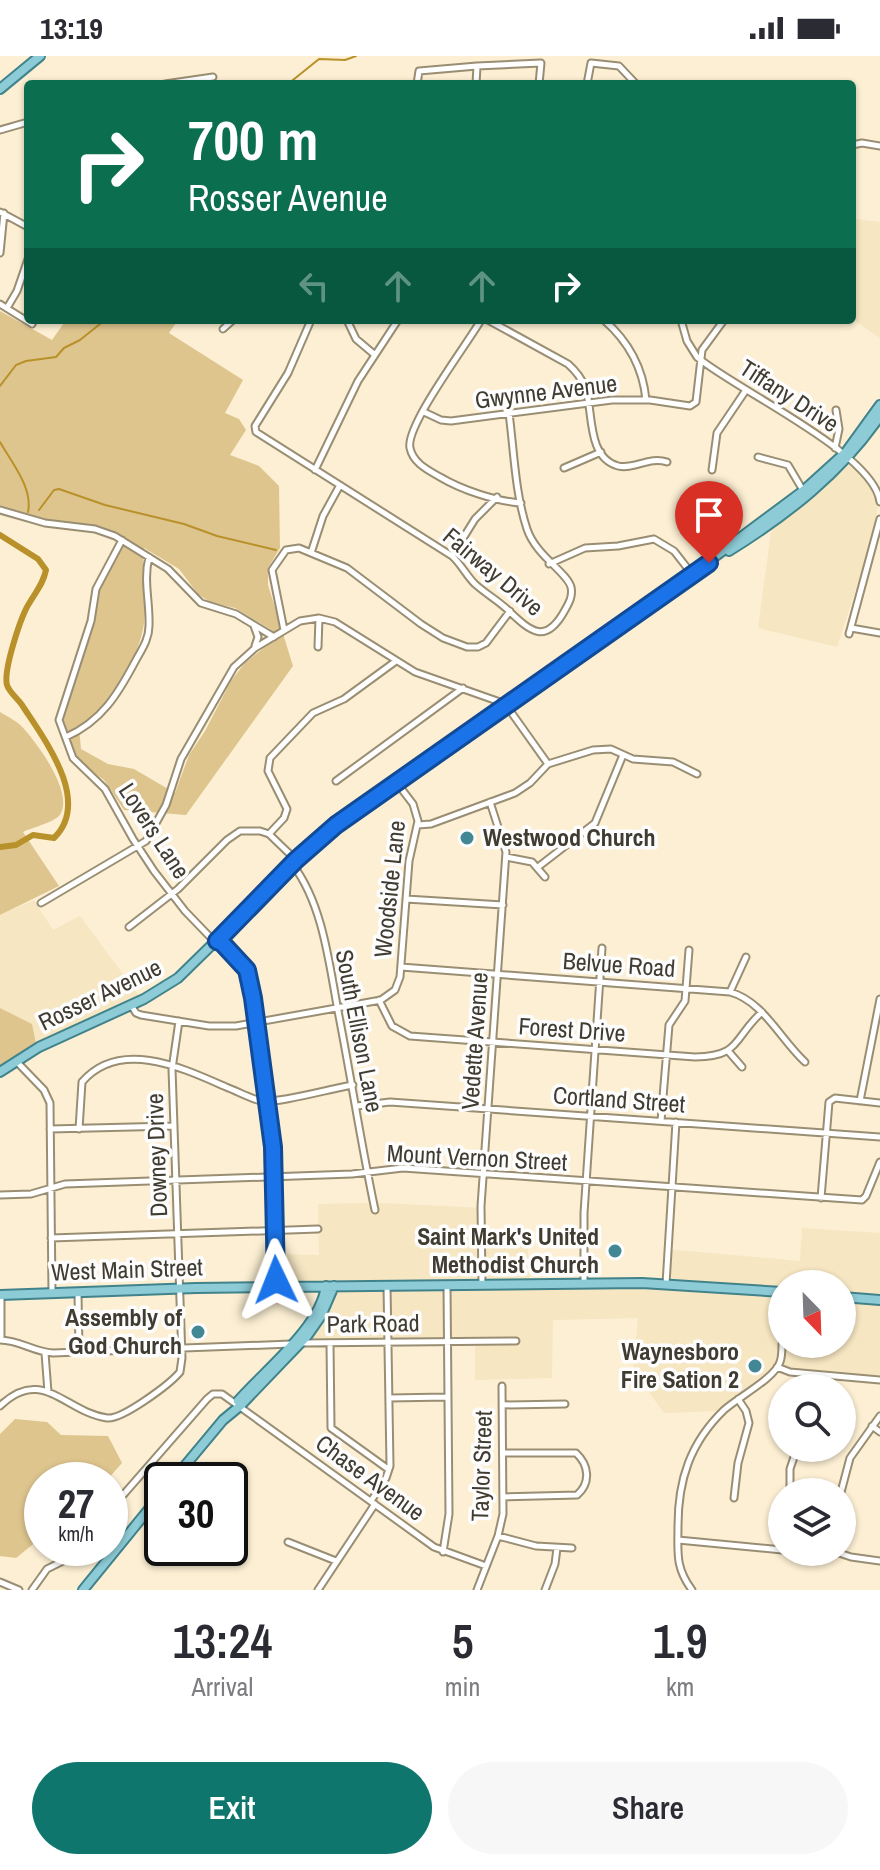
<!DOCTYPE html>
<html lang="en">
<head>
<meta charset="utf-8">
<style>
  body { margin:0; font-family:"Archivo Narrow",sans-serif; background:#f7f7f7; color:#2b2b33; height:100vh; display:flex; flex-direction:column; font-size:30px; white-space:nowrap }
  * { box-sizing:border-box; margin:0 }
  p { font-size:26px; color:#7c7c81 }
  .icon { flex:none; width:44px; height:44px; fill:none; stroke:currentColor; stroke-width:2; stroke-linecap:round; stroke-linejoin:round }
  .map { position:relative; height:1534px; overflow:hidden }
  .drawer { display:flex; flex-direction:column; background:#fff; flex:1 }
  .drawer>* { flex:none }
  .top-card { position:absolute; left:24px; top:24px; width:832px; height:244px; border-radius:8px; box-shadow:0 2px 6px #0004; background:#0b6e4f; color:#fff; overflow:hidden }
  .needle { width:52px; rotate:157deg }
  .controls { position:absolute; left:768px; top:1214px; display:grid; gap:16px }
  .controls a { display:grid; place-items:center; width:88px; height:88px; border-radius:50%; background:#fff; box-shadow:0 2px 6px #0004; font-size:40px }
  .speed { position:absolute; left:24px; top:1406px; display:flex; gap:16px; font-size:40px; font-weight:700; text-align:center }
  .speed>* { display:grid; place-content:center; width:104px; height:104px; border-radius:50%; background:#fff; box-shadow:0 2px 6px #0004; line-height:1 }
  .speed small { font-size:20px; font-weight:400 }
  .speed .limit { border:4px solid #111; border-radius:12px; background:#fff; color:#111 }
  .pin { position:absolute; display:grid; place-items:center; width:68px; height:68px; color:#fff; margin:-82px -34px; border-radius:50% 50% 50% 0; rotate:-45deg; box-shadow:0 0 8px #0007 }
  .pin .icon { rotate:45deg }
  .me { position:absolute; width:88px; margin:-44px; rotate:358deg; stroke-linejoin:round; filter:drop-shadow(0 0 6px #0008) }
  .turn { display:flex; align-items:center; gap:28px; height:168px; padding:0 32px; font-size:36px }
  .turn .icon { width:104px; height:104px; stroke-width:2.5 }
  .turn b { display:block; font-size:56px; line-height:68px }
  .lanes { display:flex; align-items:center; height:76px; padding:0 32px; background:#0003; justify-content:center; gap:40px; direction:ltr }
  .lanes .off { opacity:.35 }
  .eta { display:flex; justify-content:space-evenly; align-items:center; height:136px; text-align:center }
  .eta b { font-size:48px; font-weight:600; line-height:56px }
  .cta { display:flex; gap:16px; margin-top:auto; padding:16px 32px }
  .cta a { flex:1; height:92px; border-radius:48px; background:#0f766e; color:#fff; font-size:32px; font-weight:600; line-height:92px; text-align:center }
  .cta a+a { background:#f7f7f7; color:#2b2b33 }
  .status { display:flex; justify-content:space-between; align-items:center; height:56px; padding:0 40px; background:#fff; direction:ltr }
  .status svg { height:22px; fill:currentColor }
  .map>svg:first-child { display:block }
</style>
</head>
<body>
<div class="status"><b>13:19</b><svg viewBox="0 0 49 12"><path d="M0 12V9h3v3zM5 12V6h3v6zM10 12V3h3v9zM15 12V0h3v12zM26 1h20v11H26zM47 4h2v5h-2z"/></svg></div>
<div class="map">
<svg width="880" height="1534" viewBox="0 0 880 1534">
  <rect width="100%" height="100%" fill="#fcefd3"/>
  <path fill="#f6e6c2" d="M856,163L880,166V282L852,263V169Z
    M847,409L856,413L869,428L878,450L874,477L837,591L758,572L772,469Z
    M34,844L53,874L80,860L140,941L36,987L32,968L0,952V859Z
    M380,1147L484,1152V1176L527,1177L530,1225L279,1227L278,1198L319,1199L318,1148Z
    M802,1172L880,1177V1237L874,1239L842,1236V1228H782V1231L663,1224L665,1193L800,1205Z
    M646,1231L782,1242V1288H842V1246L880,1249V1320L775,1310L717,1355L664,1357L633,1314L638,1262L553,1264L552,1322L475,1324V1282L306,1285L328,1257L337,1235Z"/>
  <path fill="#dec58e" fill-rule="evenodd" d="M0,255L52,284L66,264H178L169,277L243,324L225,357L239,363L246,374L230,399L259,410L279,430L280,492L268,512V529L293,610L186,759L124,754L104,724L84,710L77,701L62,663L89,581L99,534L121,489V480C101,469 80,469 58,466C38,463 19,456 0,450ZM144,492L179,513L198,538L210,546L235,552L270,573L273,584L244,608L231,625L205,675L189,699L175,737L134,713L108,708L81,693L79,672C107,655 140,601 144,567C147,542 141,517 144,492Z
    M0,656C8,661 19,666 25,674C39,690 72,735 61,757C57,766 33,771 23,776L59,830L0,859Z
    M0,952L32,968L36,987L0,1009Z
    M15,1363L47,1366L61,1379L108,1380L122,1407L107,1424H42V1481L16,1502L0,1500V1378Z"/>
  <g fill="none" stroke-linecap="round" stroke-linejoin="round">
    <path stroke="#b9912a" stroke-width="2" d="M288,28L319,3L345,4L356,0
      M0,330L16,309L26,305L56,301L64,292L80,284L105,264
      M0,386C12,407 33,432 28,456
      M39,454L54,434L59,433L105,449L184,468L217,480L276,494"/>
    <path stroke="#b9912a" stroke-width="6" d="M0,479L38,503L46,514C43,528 37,534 30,546C21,559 3,615 7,629C9,636 18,643 22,649C44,683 92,745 54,782L33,779L16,789L0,791"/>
    <g stroke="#998e73" stroke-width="9">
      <path id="minor" d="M477,10L541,7L539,28
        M165,28L213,21
        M417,28L419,15L477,10L476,28
        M587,28L591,7L619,10L636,28
        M0,74L28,66
        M852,89L862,87L880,90
        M0,156L28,171
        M0,197L4,157
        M0,248L32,268L34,264
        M7,252L17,235L28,203
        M311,264L288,317L255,370L256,376L452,500C461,508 466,519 475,528C486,538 499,545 509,555C531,576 546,589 565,554C569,547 573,540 571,531C567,516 536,500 527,473C515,437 514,395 509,357
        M347,264L356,283L375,299
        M481,264C468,287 405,370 410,392C413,407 428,414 440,421C462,434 495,445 521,447
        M488,264L568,308C576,315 582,323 586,333C593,356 587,402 618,410C634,414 649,400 667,406
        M604,264C628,285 643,312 646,344
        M681,264L687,285L697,301C736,334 874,397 880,446
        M223,273L233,264
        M424,356L441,364L451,365L612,344H650L690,350L696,346L702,294L724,264
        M835,392L839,373L836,354
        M758,401L788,409L804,436
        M564,412L601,396
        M315,414L358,325L398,264
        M712,414L717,377L746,334
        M0,454L45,467L95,473L115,480L168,513L201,547L236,558L274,581
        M122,484L96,533L91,565L59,664L73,702L105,733L133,783L154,815L185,855L212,883L222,887L249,919L273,1091L276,1231
        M311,497L323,460L340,429
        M452,500L475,463L497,441
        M549,508L585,492L618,490L654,483L674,495L692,518
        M254,570L258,581L255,590
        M851,572L880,577
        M284,574L272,514L286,494L299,492L347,512L421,568L443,582L467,591H478L486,587L510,555
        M849,578L880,463
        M318,591L319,562
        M66,681C102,665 118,638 136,604C142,593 149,583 149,570C150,546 143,524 149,501
        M336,725L463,632
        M418,769L431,768L515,737L530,727L548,708L593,694L611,693L633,703L673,706L697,718
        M269,778L284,762L287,753L268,715L270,702L313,657L344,643L396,605
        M506,801L532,806L545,821
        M293,809C323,849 329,907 338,955C351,1021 361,1088 375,1154
        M538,811L595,767L623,699
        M406,843L503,849
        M41,847L146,785L166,749L181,703L234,611L255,592L300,565L319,562L335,566L415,616L500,646L511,656L548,708
        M129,871L178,833L227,784L240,775H260L269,778L296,804
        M401,911L730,936C763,945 780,983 805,1006
        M730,936L746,901
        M379,944L392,970L410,980L695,1001C742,1000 732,983 762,956
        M131,949L136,957L141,959L209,970H236L381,944L395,934L400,921L409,805L418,765L413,748L397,727
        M729,996L742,1011
        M16,1005L44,1034L50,1047L52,1237
        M860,1045L880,943
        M357,1050L390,1046L880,1081
        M661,1065L669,969L685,945L689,894
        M50,1073L173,1070
        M79,1073L82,1026C120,982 183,1012 226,1031C237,1035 249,1042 261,1045C277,1048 333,1032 353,1029
        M0,1139L31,1138L65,1128L352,1118L403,1112L862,1144L866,1140L880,1106
        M821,1142L829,1046L835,1042L880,1047
        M51,1182L318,1173
        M584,1227V1157L602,892
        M666,1228L676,1066
        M482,1229L481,1150L506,796L490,746
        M78,1237L79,1295
        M1,1240V1284
        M0,1284C20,1284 33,1296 53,1297L291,1288
        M301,1287L516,1285
        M330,1287L331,1372L388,1413
        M45,1297L48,1336
        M777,1311L790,1316L880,1324
        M820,1332L822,1319
        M389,1342L447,1341
        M502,1349L565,1348
        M0,1350C42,1309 65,1356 107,1362C122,1364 170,1328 180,1316L182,1302L172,1013L179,965
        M872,1370L880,1376
        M503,1397H576C589,1409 591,1427 577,1439L503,1441
        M790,1436V1413L797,1392
        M841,1436L850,1402L880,1360
        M734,1442L738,1407L749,1367L746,1355L738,1343
        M371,1445L386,1422L390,1410L387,1230
        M110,1454L207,1343L213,1338H222L434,1491L486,1510
        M498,1480L536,1490L572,1492
        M678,1484L782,1494
        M288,1486L336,1505
        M443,1496L449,1458L447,1229
        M836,1496L851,1501L880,1505
        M0,1526L19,1534
        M32,1534L47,1513L67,1503L79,1492
        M318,1534L375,1448
        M477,1534L498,1480L503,1458L502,1330
        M545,1534L555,1508L557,1492
        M692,1534C675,1511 678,1497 678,1470C678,1424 690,1387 724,1354C737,1342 775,1322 780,1306C782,1301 782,1294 782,1288"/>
    </g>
    <g stroke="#41838b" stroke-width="12">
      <path id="major" d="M0,33L40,0
        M729,495C787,459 841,417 880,360
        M0,1016L39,991L144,943L178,922L323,780L674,531L803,435L846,396L880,349
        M0,1239L196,1232L642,1227L782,1236
        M842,1241L880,1244
        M238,1345C265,1314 320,1272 326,1230
        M173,1424L223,1364L240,1350L307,1280L321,1260L334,1230
        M83,1534L162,1437"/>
    </g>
    <use href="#minor" stroke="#fff" stroke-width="5"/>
    <use href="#major" stroke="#8dcbd6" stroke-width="8"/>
  </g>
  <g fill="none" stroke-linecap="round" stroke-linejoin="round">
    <g stroke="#114b97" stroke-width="20">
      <path id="route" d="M276,1224L273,1091L253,942L247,914L222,887L217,885L296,804L336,769L709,507"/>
    </g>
    <use href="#route" stroke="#1a73e8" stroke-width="14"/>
  </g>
  <g fill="#428794" stroke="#fdfdfd" stroke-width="3">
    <circle cx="467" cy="782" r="8"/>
    <circle cx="615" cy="1195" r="8"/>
    <circle cx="198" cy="1276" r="8"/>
    <circle cx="755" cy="1310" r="8"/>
  </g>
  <g text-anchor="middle" stroke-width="7" stroke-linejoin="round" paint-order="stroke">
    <g font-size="24" fill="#413c31" stroke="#fdfdfd">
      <text transform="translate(546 336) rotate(-7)" y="8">Gwynne Avenue</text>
      <text transform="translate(789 340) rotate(33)" y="8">Tiffany Drive</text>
      <text transform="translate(493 516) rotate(40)" y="8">Fairway Drive</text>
      <text transform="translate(154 775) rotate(57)" y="8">Lovers Lane</text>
      <text transform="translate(390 833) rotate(-84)" y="8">Woodside Lane</text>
      <text transform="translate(619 909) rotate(4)" y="8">Belvue Road</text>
      <text transform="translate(100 939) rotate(-26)" y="8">Rosser Avenue</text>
      <text transform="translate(572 974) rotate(4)" y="8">Forest Drive</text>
      <text transform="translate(359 975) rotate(79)" y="8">South Ellison Lane</text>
      <text transform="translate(475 985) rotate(-86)" y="8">Vedette Avenue</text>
      <text transform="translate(619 1044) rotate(4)" y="8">Cortland Street</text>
      <text transform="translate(157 1099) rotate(-92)" y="8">Downey Drive</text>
      <text transform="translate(477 1102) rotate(3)" y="8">Mount Vernon Street</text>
      <text transform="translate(127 1214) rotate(-2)" y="8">West Main Street</text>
      <text transform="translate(373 1268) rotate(-1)" y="8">Park Road</text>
      <text transform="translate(482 1410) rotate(-88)" y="8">Taylor Street</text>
      <text transform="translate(370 1422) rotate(36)" y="8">Chase Avenue</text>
    </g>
    <g font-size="24" font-weight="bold" fill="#413c31" stroke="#fdfdfd" text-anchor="end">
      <text x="483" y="790" text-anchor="start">Westwood Church</text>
      <text x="599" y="1189">Saint Mark's United<tspan x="599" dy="28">Methodist Church</tspan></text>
      <text x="182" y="1270">Assembly of<tspan x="182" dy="28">God Church</tspan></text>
      <text x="739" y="1304">Waynesboro<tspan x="739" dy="28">Fire Sation 2</tspan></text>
    </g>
  </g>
</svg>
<div class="controls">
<a><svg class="needle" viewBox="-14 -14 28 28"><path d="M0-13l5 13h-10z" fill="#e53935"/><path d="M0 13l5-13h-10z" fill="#7c7c81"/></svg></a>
<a><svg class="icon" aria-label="search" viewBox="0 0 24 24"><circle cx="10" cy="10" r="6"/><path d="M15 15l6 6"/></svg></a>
<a><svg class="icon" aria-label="layers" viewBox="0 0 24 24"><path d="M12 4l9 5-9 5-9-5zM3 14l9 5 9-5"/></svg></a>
</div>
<div class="speed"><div>27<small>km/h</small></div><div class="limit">30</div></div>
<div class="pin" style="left:709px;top:507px;background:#d93025"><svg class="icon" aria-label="arrive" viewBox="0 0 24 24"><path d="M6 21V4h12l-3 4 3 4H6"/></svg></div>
<svg class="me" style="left:276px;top:1224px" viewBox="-20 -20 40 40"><path d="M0-17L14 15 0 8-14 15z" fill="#1a73e8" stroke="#fff" stroke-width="4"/></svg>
<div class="top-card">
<div class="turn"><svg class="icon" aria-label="right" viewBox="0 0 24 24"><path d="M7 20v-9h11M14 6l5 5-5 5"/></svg><div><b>700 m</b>Rosser Avenue</div></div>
<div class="lanes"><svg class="icon off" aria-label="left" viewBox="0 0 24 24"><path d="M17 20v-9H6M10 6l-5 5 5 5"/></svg><svg class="icon off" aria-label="ahead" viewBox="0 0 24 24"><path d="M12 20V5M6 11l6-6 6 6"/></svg><svg class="icon off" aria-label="ahead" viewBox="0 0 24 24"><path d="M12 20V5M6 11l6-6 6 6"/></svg><svg class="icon" aria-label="right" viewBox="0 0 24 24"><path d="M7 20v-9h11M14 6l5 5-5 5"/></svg></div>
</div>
</div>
<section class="drawer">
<div class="eta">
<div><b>13:24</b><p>Arrival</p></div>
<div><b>5</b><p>min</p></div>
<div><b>1.9</b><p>km</p></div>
</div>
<div class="cta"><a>Exit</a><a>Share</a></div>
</section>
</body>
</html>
